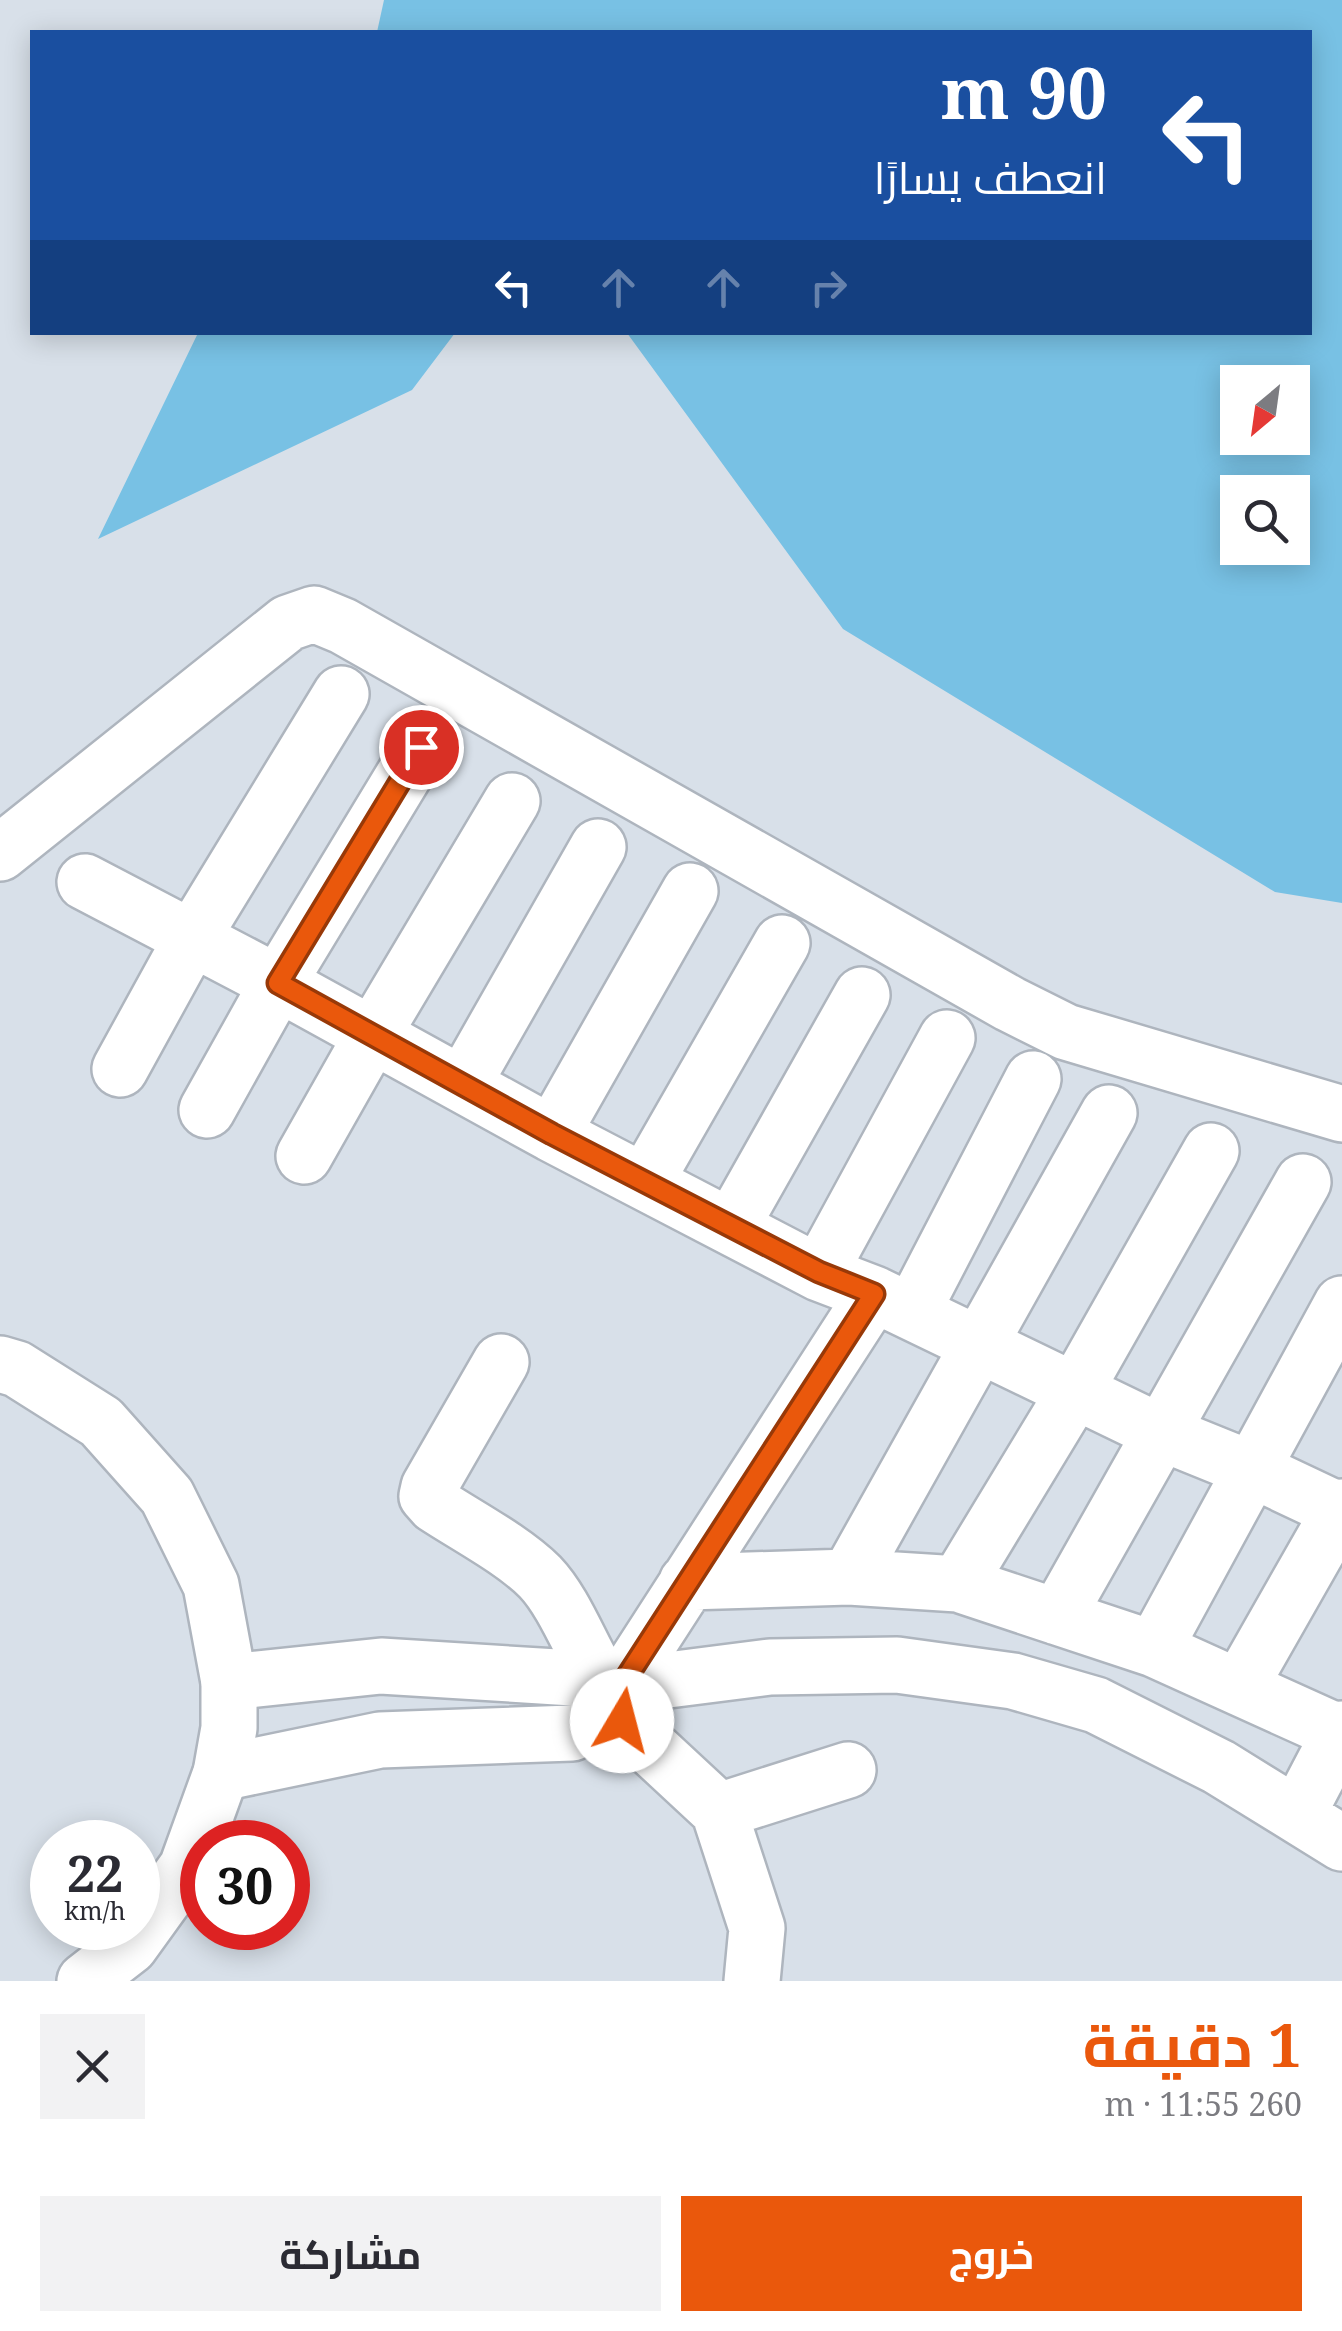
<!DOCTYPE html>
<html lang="ar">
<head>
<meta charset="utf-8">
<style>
  body { margin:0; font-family:"Noto Serif",Cairo,serif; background:#f2f2f3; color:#2b2b33; direction:rtl; height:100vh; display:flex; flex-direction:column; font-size:38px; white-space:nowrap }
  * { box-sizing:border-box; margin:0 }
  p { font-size:32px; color:#7c7c81 }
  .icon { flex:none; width:55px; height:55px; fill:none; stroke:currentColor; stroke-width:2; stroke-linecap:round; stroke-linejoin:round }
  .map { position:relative; height:1981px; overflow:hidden; direction:ltr }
  .sheet { display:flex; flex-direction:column; background:#fff; flex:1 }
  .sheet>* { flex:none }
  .banner { position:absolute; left:30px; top:30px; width:1282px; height:305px; border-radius:0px; box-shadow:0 5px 25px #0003; direction:rtl; background:#1a4fa0; color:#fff; overflow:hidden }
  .needle { width:65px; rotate:209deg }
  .controls { position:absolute; left:1220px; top:365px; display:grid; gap:20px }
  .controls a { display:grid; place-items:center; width:90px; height:90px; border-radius:0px; background:#fff; box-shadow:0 5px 25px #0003; font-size:50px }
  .speed { position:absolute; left:30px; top:1820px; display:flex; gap:20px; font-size:50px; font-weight:700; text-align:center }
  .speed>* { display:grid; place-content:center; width:130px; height:130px; border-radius:50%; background:#fff; box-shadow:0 5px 25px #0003; line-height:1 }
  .speed small { font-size:25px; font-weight:400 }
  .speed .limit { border:15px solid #d22; background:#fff; color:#111 }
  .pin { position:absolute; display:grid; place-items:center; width:85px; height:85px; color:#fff; margin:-42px; border:5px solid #fff; border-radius:50%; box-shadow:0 2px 10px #0007 }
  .me { position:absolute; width:110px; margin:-55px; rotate:8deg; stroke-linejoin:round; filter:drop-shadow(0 0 8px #0008) }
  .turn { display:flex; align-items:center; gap:35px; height:210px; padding:0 40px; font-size:45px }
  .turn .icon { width:130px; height:130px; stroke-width:2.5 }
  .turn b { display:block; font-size:70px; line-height:85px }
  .lanes { display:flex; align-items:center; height:95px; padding:0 40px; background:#0003; justify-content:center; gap:50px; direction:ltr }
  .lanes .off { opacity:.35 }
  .round { display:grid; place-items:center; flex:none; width:105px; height:105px; border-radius:0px; background:#f2f2f3 }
  .head { display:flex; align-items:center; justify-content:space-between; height:170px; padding:0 40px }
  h1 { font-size:60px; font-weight:700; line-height:75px; color:#ea580c }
  .primary-button { display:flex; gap:20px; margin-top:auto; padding:20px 40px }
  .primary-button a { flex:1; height:115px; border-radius:0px; background:#ea580c; color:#fff; font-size:40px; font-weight:700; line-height:115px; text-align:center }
  .primary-button a+a { background:#f2f2f3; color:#2b2b33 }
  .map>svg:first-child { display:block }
</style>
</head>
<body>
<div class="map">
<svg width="1342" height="1981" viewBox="0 0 1342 1981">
  <rect width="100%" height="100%" fill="#d8e0e9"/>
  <path fill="#78c1e4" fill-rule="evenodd" d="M384,0H1342V903L1275,892L843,629L627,333L1310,332V32H377ZM1238,382H1292V438H1238ZM1238,492H1292V548H1238Z
    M198,333V332L455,333L412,390L98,539Z"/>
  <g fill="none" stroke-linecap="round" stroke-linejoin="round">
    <g stroke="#aeb5be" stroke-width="60">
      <path id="minor" d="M0,853L288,623L314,614L343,626L1010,1004L1066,1032L1342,1114
        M85,882L278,983L552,1134L819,1273L874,1294L621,1686
        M120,1069L192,938L341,694
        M463,1084L598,847
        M207,1110L278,983L421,747
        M552,1134L690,891
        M304,1156L372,1036L512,801
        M645,1182L782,943
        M731,1227L862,995
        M819,1273L947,1038
        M874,1294L1162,1433L1251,1469L1342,1512
        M912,1312L1033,1079
        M501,1362L429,1487L427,1496L435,1505C467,1526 513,1550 540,1577C563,1601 579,1643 596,1672
        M849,1577L1109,1113
        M687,1582L849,1577L958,1584L1154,1649L1342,1734
        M958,1584L1075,1391L1211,1151
        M1057,1617L1303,1182
        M1154,1649L1342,1304
        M229,1682L381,1666L573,1678
        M621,1686L770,1667L897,1665L1013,1681L1096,1705L1219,1767L1342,1843
        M1240,1686L1342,1507
        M622,1721L719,1811L757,1928L752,1981
        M221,1773L380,1740L572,1733
        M719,1811L848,1770
        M1297,1815L1342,1729"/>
    </g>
    <g stroke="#aeb5be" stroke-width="60">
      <path id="major" d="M0,1364L17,1369L101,1422L167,1496L211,1585L229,1682V1728L221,1773L187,1867L130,1946L85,1981"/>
    </g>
    <use href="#minor" stroke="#fff" stroke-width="55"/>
    <use href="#major" stroke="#fff" stroke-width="55"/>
  </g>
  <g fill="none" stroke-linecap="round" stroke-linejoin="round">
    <g stroke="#983908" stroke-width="25">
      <path id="route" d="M421,747L278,983L552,1134L819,1272L874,1294L621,1686L626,1708L622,1721"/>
    </g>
    <use href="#route" stroke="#ea580c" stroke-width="18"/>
  </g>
</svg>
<div class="controls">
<a><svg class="needle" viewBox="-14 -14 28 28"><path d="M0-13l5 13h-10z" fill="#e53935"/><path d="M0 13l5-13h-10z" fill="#7c7c81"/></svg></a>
<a><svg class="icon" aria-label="search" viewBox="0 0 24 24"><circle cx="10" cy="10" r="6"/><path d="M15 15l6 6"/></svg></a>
</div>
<div class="speed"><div>22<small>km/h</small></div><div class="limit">30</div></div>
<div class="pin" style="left:421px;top:747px;background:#d93025"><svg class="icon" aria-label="arrive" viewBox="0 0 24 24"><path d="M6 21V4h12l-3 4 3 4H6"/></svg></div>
<svg class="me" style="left:622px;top:1721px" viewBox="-20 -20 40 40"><circle r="19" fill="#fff"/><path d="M0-13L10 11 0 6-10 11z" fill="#ea580c"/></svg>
<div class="banner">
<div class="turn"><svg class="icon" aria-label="left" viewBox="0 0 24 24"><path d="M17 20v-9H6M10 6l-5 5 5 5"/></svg><div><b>90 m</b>انعطف يسارًا</div></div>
<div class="lanes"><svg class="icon" aria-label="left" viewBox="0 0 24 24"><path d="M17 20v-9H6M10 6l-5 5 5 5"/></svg><svg class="icon off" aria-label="ahead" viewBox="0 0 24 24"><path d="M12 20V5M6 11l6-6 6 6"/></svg><svg class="icon off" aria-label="ahead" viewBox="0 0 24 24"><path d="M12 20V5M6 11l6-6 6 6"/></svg><svg class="icon off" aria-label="right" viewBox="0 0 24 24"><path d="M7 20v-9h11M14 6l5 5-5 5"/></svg></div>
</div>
</div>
<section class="sheet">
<div class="head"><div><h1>1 دقيقة</h1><p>260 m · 11:55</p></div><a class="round"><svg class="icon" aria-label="close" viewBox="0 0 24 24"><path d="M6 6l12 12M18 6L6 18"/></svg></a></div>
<div class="primary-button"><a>خروج</a><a>مشاركة</a></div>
</section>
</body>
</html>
